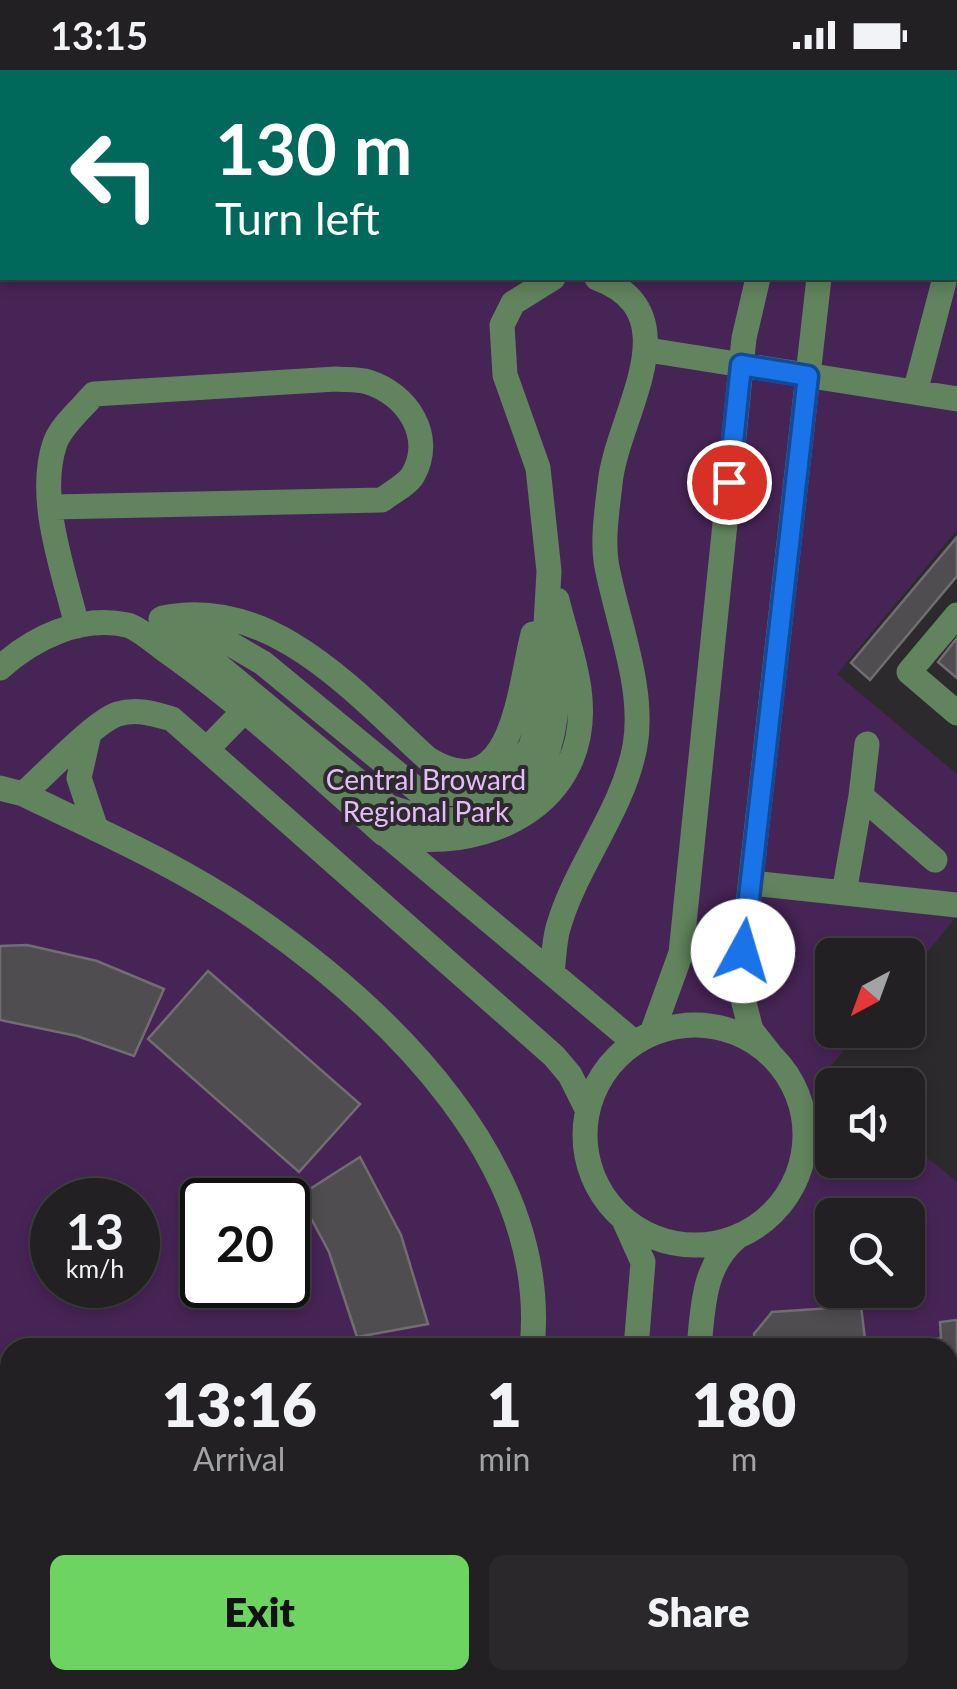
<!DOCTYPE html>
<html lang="en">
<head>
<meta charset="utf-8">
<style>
  body { margin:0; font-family:Lato,sans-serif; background:#2a282a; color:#f1f3f6; height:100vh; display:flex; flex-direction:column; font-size:38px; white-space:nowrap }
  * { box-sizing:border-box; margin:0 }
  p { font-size:32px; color:#a2a3a5 }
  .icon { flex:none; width:55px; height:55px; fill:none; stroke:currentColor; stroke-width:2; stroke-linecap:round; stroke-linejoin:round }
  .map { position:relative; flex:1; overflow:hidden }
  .details { position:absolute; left:0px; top:1268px; width:958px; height:352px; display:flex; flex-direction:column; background:#222022; border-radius:30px 30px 0 0; box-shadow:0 5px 15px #0003,0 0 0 2px #3f3e40 }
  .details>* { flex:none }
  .banner { position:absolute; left:0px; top:0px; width:958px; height:210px; box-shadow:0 5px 15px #0003,0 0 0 2px #3f3e40; background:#00695c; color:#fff; overflow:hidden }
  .needle { width:65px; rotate:221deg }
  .tools { position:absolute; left:815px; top:868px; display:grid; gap:20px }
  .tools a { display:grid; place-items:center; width:110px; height:110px; border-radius:15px; background:#222022; box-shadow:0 5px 15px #0003,0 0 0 2px #3f3e40; font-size:50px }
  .speed { position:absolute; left:30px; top:1108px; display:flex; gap:20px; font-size:50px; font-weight:700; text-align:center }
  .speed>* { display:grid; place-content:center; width:130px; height:130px; border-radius:50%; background:#222022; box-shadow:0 5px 15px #0003,0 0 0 2px #3f3e40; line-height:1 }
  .speed small { font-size:25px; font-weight:400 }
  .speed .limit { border:5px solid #111; border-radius:15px; background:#fff; color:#111 }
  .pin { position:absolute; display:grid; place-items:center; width:85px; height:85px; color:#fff; margin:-42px; border:5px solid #fff; border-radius:50%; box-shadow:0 2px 10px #0007 }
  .me { position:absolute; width:110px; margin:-55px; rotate:6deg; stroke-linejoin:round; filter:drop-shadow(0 0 8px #0008) }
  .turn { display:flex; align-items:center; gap:35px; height:210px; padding:0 50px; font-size:45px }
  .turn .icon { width:130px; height:130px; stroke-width:2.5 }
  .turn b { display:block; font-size:70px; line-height:85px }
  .eta { display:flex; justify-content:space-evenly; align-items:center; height:170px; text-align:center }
  .eta b { font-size:60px; font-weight:800; line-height:70px }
  .button { display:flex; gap:20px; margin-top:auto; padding:20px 50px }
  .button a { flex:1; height:115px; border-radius:15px; background:#6dd361; color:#111; font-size:40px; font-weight:800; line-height:115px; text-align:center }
  .button a+a { background:#2a282a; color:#f1f3f6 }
  .status { display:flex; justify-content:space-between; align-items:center; height:70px; padding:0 50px; background:#222022; direction:ltr }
  .status svg { height:28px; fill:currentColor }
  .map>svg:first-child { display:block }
</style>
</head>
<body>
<div class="status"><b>13:15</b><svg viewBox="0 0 49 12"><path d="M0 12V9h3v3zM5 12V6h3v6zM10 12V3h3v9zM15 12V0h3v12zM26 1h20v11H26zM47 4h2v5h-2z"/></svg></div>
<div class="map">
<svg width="957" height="1619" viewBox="0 0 957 1619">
  <rect width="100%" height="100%" fill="#2d2a2e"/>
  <path fill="#472456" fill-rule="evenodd" d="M0,0H957V460L837,604L957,704V846L908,905V885H832V960H861L824,1004L838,1015H832V1090H908V1072L957,1112V1619H0ZM2,2H955V208H2ZM52,1130H138V1215H52ZM202,1130H288V1215H202ZM832,1145H908V1220H832ZM10,1278H948V1610H10Z"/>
  <path fill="#504d51" stroke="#716d72" stroke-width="2.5" d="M957,467V506L870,610L851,593Z
    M957,568V608L938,592Z
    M27,875L97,891L164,919L134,986L77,966L0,950V876Z
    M208,901L360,1034L299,1102L148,969Z
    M360,1087L401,1165L428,1254L357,1267L329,1182L299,1126Z
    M861,1236L866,1278H755L754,1264L772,1242Z
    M957,1250V1544L948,1550V1278H935V1269L941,1268L940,1252Z"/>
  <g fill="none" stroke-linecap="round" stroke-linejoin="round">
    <path stroke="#61835d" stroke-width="25" d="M868,2L871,0
      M952,2L954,0
      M955,183L957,179
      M648,280L957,329
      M915,322L945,208
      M52,437L382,430C392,422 407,415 413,405C435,366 407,324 368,312C358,309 346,310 336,309L94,324C82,338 61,356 55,373C36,429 64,501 77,556
      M957,545L909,602L957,643
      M163,548C271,525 355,623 428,689C513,741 519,618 533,564
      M161,549L217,566L263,593L421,723L479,724L510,707L531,676L541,643L549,501L538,398L505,305L502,255L513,233L553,208
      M173,558L389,737C515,783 571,699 553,581
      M0,598C33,568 80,545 127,555C139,558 155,573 165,580C243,635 313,700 384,764C482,787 595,736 579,619C575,589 564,559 557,530
      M88,668L79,708L96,759
      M207,679L245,640
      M0,718L23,724C100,761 180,796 251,845C389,940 551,1095 532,1278
      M23,724C45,705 95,651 118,644C137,638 154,644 172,649L554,986L570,1005L587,1039
      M861,726L867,674
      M389,767L634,972
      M751,813L957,835
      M844,823L861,726L935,790
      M552,903C554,888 554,872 558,858C576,795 623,741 635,676C645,619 618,554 607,497C602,471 607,441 610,414C616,346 694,244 597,208
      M585 1065a110 110 0 1 1 220 0a110 110 0 1 1-220 0Z
      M652,963L681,883L744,268L758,208
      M770,984L751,960L739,914L819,208
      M625,1152L643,1192L636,1278
      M699,1278C703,1237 703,1196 736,1168
      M948,1562L957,1555
      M604,1610L605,1619
      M665,1610L666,1619
      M496,1619L497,1610
      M866,1619L879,1610"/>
  </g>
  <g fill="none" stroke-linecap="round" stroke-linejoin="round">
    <g stroke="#114b97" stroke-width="25">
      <path id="route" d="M729,412L741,295L808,306L743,881"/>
    </g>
    <use href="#route" stroke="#1a73e8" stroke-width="18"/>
  </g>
  <g text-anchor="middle" stroke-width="8" stroke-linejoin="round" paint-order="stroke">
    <g font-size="28" fill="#e7bbfb" stroke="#2d2a2e">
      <text x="426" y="720">Central Broward<tspan x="426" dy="32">Regional Park</tspan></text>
    </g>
  </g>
</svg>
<div class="tools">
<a><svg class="needle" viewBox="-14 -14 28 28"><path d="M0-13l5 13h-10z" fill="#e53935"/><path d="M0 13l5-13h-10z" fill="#a2a3a5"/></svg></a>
<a><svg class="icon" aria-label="sound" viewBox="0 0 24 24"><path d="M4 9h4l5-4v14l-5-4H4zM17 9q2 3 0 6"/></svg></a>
<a><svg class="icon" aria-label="search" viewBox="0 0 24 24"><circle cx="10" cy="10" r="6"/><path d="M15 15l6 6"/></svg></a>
</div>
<div class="speed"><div>13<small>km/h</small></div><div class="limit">20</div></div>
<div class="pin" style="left:729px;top:412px;background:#d93025"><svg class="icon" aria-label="arrive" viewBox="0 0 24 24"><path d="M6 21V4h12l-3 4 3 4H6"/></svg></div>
<svg class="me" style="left:743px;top:881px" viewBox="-20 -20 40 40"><circle r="19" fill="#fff"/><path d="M0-13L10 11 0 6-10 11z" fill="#1a73e8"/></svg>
<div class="banner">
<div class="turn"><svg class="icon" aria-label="left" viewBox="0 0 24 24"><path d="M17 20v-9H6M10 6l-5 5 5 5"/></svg><div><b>130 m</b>Turn left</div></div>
</div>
<section class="details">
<div class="eta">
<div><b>13:16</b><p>Arrival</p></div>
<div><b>1</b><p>min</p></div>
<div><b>180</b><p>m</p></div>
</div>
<div class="button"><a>Exit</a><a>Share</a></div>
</section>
</div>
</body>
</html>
